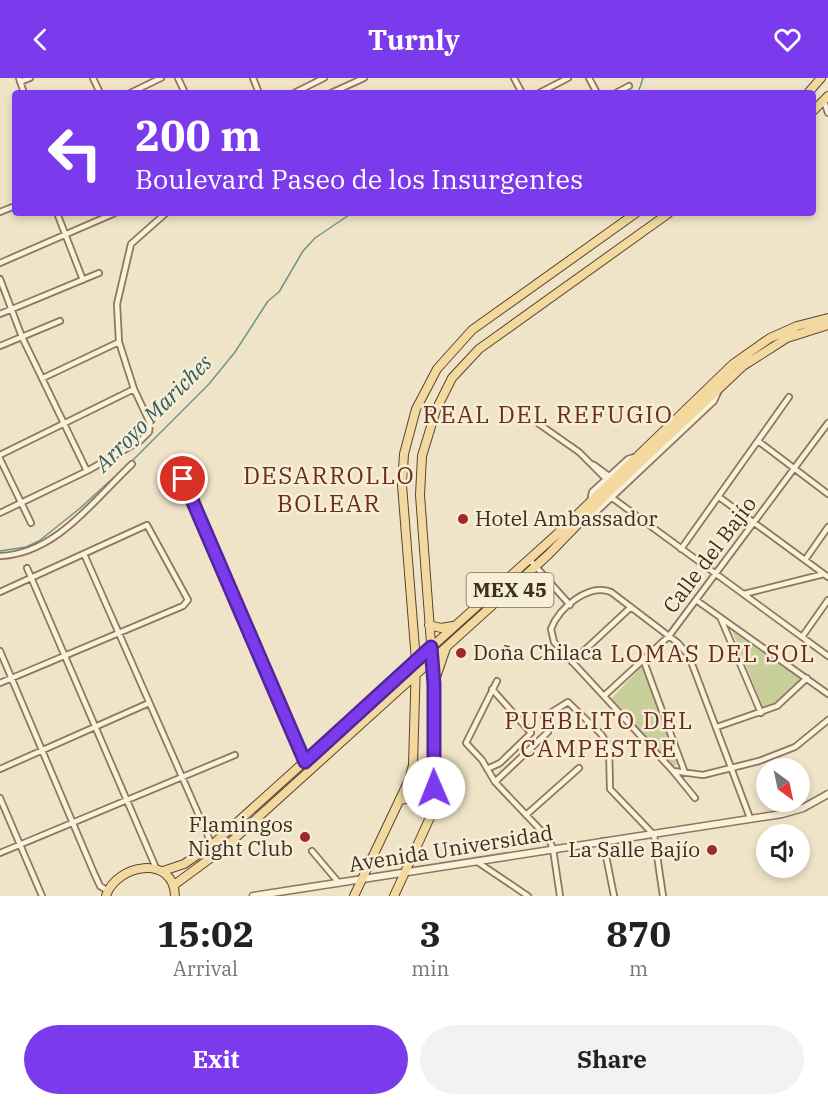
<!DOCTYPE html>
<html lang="en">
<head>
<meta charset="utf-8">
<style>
  body { margin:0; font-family:"IBM Plex Serif",serif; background:#f2f2f2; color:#222; height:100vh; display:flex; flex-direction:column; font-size:22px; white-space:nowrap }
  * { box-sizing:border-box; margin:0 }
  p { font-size:20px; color:#767676 }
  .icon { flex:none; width:33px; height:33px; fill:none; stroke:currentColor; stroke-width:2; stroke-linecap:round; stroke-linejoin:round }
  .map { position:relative; height:818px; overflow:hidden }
  .sheet { display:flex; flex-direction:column; background:#fff; flex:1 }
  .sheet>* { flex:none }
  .top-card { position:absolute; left:12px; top:12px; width:804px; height:126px; border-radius:6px; box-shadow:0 3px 9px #0003; background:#7c3aed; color:#fff; overflow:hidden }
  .needle { width:39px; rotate:147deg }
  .buttons { position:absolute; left:756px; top:680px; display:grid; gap:12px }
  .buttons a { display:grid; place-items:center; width:54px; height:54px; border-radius:50%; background:#fff; box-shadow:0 3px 9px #0003; font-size:30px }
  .pin { position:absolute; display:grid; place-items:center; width:51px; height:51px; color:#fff; margin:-26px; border:3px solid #fff; border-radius:50%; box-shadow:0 2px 6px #0007 }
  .me { position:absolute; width:66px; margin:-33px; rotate:359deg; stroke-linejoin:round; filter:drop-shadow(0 0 4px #0008) }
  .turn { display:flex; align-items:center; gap:21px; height:126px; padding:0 24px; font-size:27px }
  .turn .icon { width:78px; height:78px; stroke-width:2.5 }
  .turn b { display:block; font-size:42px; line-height:51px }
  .eta { display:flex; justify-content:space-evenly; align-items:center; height:102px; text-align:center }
  .eta b { font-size:36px; font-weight:800; line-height:42px }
  .button { display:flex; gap:12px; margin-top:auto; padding:12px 24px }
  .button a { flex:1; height:69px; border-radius:36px; background:#7c3aed; color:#fff; font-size:24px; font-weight:800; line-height:69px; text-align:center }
  .button a+a { background:#f2f2f2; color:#222 }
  header { display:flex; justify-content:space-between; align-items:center; height:78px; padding:0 24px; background:#7c3aed; color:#fff; font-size:27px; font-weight:800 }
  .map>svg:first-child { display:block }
</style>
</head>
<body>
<header><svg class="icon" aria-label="back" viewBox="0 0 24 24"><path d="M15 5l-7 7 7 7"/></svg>Turnly<svg class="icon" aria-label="heart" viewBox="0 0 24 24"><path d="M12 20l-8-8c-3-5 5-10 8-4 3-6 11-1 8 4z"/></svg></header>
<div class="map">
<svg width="828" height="818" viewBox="0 0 828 818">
  <rect width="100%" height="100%" fill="#f0e4c8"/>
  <path fill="#c9cf9b" d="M730,548L802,599L777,625L764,632Z
    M643,587L679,685L673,689L611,621Z"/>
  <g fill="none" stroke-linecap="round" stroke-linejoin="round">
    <path stroke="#6f938a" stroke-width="1.5" d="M638,15L643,0
      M0,473L26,469L39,463L79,431L134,381L209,306L235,274L268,223L279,214L303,173L315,160L352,135"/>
    <g stroke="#8d765c" stroke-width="8">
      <path id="minor" d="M19,0L24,15
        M93,0L100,15
        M178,0L185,15
        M253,0L259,15
        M514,0L522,15
        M589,0L597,15
        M20,4L30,0
        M130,15L161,0
        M294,15L324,0
        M331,15L364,0
        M539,15L568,0
        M616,15L629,8
        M824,23L828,35
        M0,134L15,128
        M57,135L83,202
        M0,185L115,135
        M0,201L22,259L87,393
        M0,236L99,195
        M0,268L60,243
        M43,300L119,264
        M539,346L579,374L606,401
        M758,363L828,416
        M0,377L134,311
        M0,381L31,445
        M594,387L609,398
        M183,401L305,684
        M611,419L828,578
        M719,419L828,499
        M590,424L592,414L628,381L634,379
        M0,435L87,393L140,363L149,354L150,345L134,311L119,264L117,226L131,166L166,135
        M585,440L593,437L714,323L719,312
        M681,471L789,319
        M84,476L212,767
        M0,478C56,476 94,422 132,386
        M529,481L570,527
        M805,482L828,449
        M27,490L156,790
        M0,514L147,447L188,522L183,528L0,605
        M744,516L824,496
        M696,522L828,616
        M721,541L761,635
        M802,559L828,522
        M0,573L94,795L100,808L108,813
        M643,581L685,695
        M572,584L631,529
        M497,603L466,665L482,682L495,704L549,761L553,771L560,818
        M605,617L669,558L828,345
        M544,639L568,624L601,656L609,668L610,711L654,757L663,818
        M717,649L777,628L807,600
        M0,691L149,625
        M487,691L500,685L531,655L492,611
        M673,693L695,720
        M495,704L548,654
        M0,720L42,818
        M526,737L579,690
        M750,740L689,578L678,565L611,514C588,505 559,530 551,551L554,564L673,693L703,697L759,683L795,669L828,642
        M603,763L614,818
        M312,773L339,805
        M0,775L235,677
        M476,783L528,818"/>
    </g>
    <g stroke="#8d765c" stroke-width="9">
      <path id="tertiary" d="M253,818L782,736L803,730L828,716"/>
    </g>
    <g stroke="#5b4430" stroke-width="10">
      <path id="primary" d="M808,15L821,0
        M813,33L828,18
        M429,547L441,550L453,548
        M435,602L446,570
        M400,722L418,719L433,733
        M163,793L184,786L212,767L556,457L733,286L770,260L797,248L828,240
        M174,807L223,771L548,477L612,411L743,288L787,260L828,247
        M106,818C116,786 174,776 175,818
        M354,818L409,702L413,687L416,583L402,407L404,376L416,331L437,291L472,252L636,135
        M394,818L433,733L434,723V606L420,417L422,378L436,332L452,300L479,271L669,135"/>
    </g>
    <use href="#minor" stroke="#faf1dc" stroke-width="4.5"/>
    <use href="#tertiary" stroke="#faf1dc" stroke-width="6"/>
    <use href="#primary" stroke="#f3d9a0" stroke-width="8"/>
  </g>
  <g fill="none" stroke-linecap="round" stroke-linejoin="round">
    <g stroke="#51269a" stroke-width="15">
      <path id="route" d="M183,401L305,684L431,569L434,606V710"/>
    </g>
    <use href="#route" stroke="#7c3aed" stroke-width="10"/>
  </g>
  <g fill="#9e2a2b" stroke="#f7eed8" stroke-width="2">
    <circle cx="463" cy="441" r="6"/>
    <circle cx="461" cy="575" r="6"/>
    <circle cx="305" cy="759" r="6"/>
    <circle cx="712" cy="772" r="6"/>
  </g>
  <g text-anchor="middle" stroke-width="5" stroke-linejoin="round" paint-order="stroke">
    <rect fill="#f7eed8" stroke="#756857" stroke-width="1.5" x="466.5" y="495" width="87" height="34" rx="4.5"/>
    <g font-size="20" font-weight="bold" fill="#3d2e20">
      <text x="510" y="519">MEX 45</text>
    </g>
    <g font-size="21" fill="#3d2e20" stroke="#f7eed8" text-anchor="start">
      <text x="475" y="448">Hotel Ambassador</text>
      <text x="473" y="582">Doña Chilaca</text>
      <text x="293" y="754" text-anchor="end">Flamingos<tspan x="293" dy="24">Night Club</tspan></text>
      <text x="700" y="779" text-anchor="end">La Salle Bajío</text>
    </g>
    <g font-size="21" fill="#3d2e20" stroke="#f7eed8">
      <text transform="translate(710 477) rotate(-53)" y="7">Calle del Bajío</text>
      <text transform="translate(451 771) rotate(-9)" y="7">Avenida Universidad</text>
    </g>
    <g font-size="22" font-style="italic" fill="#2f5d5a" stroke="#f7eed8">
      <text transform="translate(153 335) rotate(-45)" y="8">Arroyo Mariches</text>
    </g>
    <g font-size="24" letter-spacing="1.5" fill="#6b2e1e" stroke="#f7eed8">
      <text x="548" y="345">REAL DEL REFUGIO</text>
      <text x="329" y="406">DESARROLLO<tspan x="329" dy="28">BOLEAR</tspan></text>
      <text x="713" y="584">LOMAS DEL SOL</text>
      <text x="599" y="651">PUEBLITO DEL<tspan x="599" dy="28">CAMPESTRE</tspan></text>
    </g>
  </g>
</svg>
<div class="buttons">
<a><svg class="needle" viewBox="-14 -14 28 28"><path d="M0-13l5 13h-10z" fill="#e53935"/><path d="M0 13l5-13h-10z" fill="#767676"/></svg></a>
<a><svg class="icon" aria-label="sound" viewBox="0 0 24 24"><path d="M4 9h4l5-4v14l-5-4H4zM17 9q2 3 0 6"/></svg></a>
</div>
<div class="pin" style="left:183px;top:401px;background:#d93025"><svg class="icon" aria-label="arrive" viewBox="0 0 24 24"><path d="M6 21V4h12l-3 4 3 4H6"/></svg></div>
<svg class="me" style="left:434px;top:710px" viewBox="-20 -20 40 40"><circle r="19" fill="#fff"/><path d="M0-13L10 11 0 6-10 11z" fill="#7c3aed"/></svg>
<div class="top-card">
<div class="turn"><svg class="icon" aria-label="left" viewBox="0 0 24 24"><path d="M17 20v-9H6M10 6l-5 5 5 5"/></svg><div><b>200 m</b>Boulevard Paseo de los Insurgentes</div></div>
</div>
</div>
<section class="sheet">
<div class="eta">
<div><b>15:02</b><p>Arrival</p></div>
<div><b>3</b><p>min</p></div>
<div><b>870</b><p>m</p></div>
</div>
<div class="button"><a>Exit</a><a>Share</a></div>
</section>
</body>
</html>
